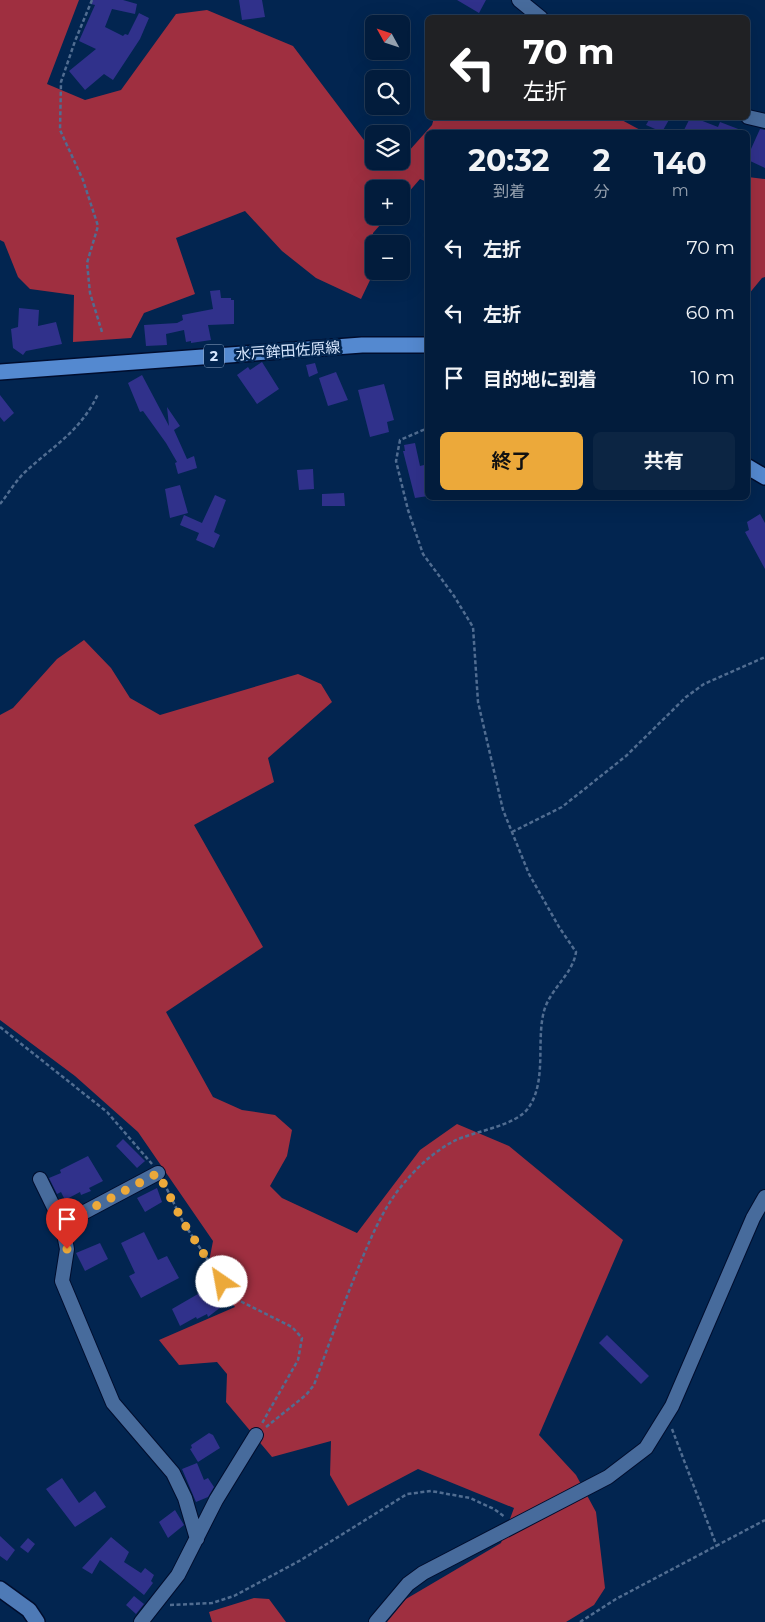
<!DOCTYPE html>
<html lang="ja">
<head>
<meta charset="utf-8">
<style>
  body { margin:0; font-family:Montserrat,"Noto Sans JP",sans-serif; background:#0c2543; color:#f1f3f6; height:100vh; display:flex; flex-direction:column; font-size:19px; white-space:nowrap }
  * { box-sizing:border-box; margin:0 }
  p { font-size:16px; color:#96a1af }
  .icon { flex:none; width:28px; height:28px; fill:none; stroke:currentColor; stroke-width:2; stroke-linecap:round; stroke-linejoin:round }
  .map { position:relative; flex:1; overflow:hidden }
  .sheet { position:absolute; left:425px; top:130px; width:325px; height:370px; display:flex; flex-direction:column; background:#021c3c; border-radius:8px; box-shadow:0 5px 20px #0002,0 0 0 1px #233a56 }
  .sheet>* { flex:none }
  .guide { position:absolute; left:425px; top:15px; width:325px; height:105px; border-radius:8px; box-shadow:0 5px 20px #0002,0 0 0 1px #233a56; background:#202124; color:#fff; overflow:hidden }
  .needle { width:32px; rotate:310deg }
  .buttons { position:absolute; left:365px; top:15px; display:grid; gap:10px }
  .buttons a { display:grid; place-items:center; width:45px; height:45px; border-radius:8px; background:#021c3c; box-shadow:0 5px 20px #0002,0 0 0 1px #233a56; font-size:25px }
  .pin { position:absolute; display:grid; place-items:center; width:42px; height:42px; color:#fff; margin:-51px -21px; border-radius:50% 50% 50% 0; rotate:-45deg; box-shadow:0 0 5px #0007 }
  .pin .icon { rotate:45deg }
  .me { position:absolute; width:55px; margin:-28px; rotate:327deg; stroke-linejoin:round; filter:drop-shadow(0 0 4px #0008) }
  .turn { display:flex; align-items:center; gap:18px; height:105px; padding:0 15px; font-size:22px }
  .turn .icon { width:65px; height:65px; stroke-width:2.5 }
  .turn b { display:block; font-size:35px; line-height:42px }
  .eta { display:flex; justify-content:space-evenly; align-items:center; height:85px; text-align:center }
  .eta b { font-size:30px; font-weight:700; line-height:35px }
  .button { display:flex; gap:10px; margin-top:auto; padding:10px 15px }
  .button a { flex:1; height:58px; border-radius:8px; background:#eca93a; color:#111; font-size:20px; font-weight:700; line-height:58px; text-align:center }
  .button a+a { background:#0c2543; color:#f1f3f6 }
  ul { padding:0; list-style:none }
  li { display:flex; align-items:center; gap:15px; height:65px; padding:0 15px }
  li div { flex:1 }
  li b { display:block; font-size:19px }
  li em { font-style:normal }
  .map>svg:first-child { display:block }
</style>
</head>
<body>
<div class="map">
<svg width="765" height="1622" viewBox="0 0 765 1622">
  <rect width="100%" height="100%" fill="#022550"/>
  <path fill="#9f2f40" d="M0,0H79L47,84L85,100L121,90L176,14L207,10L293,46L370,148H374V161H401V152H408L432,125L434,118H618L644,132H428L427,182L420,179L401,201V189H374V216H388L373,233L372,276L361,299L316,278L282,251L245,211L176,238L195,294L144,313L131,338L73,342L74,295L30,289L18,277L4,242L0,240Z
    M748,177L765,179V277L762,278L748,295Z
    M84,640L111,668L130,698L160,715L298,674L321,684L332,702L268,758L274,782L194,825L263,947L166,1012L213,1097L242,1110L275,1115L292,1130L287,1156L270,1186L282,1198L357,1233L420,1150L457,1124L509,1146L623,1240L539,1435L576,1475L596,1512L605,1588L594,1605L566,1622H387L406,1599L501,1543L514,1508L418,1469L348,1506L330,1475L331,1441L272,1457L226,1402L227,1374L217,1362L179,1365L159,1340L235,1307L207,1272L213,1241L138,1132L75,1076L0,1020V715L13,708L57,659Z
    M254,1598L269,1599L286,1622H212L209,1612Z"/>
  <path fill="#30318b" d="M91,0H123L137,4L135,14L112,9L105,27L123,36L125,34L128,35L139,13L149,18L140,39L113,80L104,74L85,90L69,71L96,49L79,41L95,5L91,4Z
    M239,0H262L265,17L242,20Z
    M457,0H486L479,13Z
    M650,118H670L662,132L646,125Z
    M690,118H701L700,120L718,127L720,122L746,132H683Z
    M760,129L765,130V168L748,160V148L751,149Z
    M220,290L221,298H231V300H234V324L208,325L211,340L191,343V341L186,342L184,330L166,334L167,345L146,346L144,325L177,323L183,320L182,315L213,309L210,291Z
    M19,308L39,310L38,326L56,322L62,344L26,351L23,355L13,348L11,329L18,327Z
    M262,362L279,389L257,404L237,375L248,367L250,370Z
    M315,363L318,373L309,377L306,365Z
    M336,372L348,400L328,406L319,378Z
    M142,375L169,426L167,407L180,426L174,430L187,459L194,456L197,468L178,474L175,463L177,462L166,443L143,411L140,412L128,383Z
    M384,384L394,420L387,422L389,432L370,437L358,390Z
    M0,395L14,413L4,422L0,417Z
    M415,443L420,466L428,464V496L415,498L403,451H405L404,445Z
    M313,469L314,489L299,490L297,470Z
    M180,485L188,513L170,518L165,489Z
    M344,493L345,506H322V494Z
    M215,495L226,500L214,532L220,535L214,548L196,540L199,533L180,525L184,515L202,523Z
    M760,514L765,523V569L745,532L749,530L747,522Z
    M123,1139L145,1161L137,1168L116,1146Z
    M88,1156L103,1181L89,1188L91,1191L81,1195L80,1192L65,1200L61,1192L57,1194L49,1178L61,1173L60,1170Z
    M157,1188L162,1202L145,1212L137,1198Z
    M144,1232L158,1260L167,1256L179,1278L141,1298L129,1276L135,1273L121,1243Z
    M100,1243L108,1259L85,1271L76,1253Z
    M210,1287L221,1307L208,1317L207,1314L197,1319L196,1317L180,1326L172,1309Z
    M607,1335L649,1376L641,1384L599,1343Z
    M209,1433L213,1435L220,1448L198,1462L190,1449L192,1448L191,1445Z
    M197,1463L204,1480L208,1478L214,1487L208,1497L196,1502L182,1469Z
    M62,1478L79,1503L95,1491L106,1507L75,1527L46,1489Z
    M175,1510L184,1525L168,1538L159,1522Z
    M0,1536L15,1550L7,1561L0,1556Z
    M111,1537L129,1552L124,1562L141,1573L145,1568L154,1575L151,1581L153,1583L144,1595L100,1560L92,1574L82,1568Z
    M28,1538L35,1544L28,1553L20,1547Z
    M134,1596L144,1604L136,1614L126,1605Z"/>
  <g fill="none" stroke-linecap="round" stroke-linejoin="round">
    <g stroke="#000d2d" stroke-width="16">
      <path id="street" d="M519,0L541,18
        M748,117L765,121
        M40,1179L62,1224L67,1249L62,1281L113,1403L173,1473L185,1498L197,1539
        M62,1224L158,1173
        M141,1622L178,1575L216,1500L256,1435
        M376,1622L408,1584L423,1573L608,1477L646,1448L672,1406L753,1218L765,1197"/>
    </g>
    <g stroke="#000d2d" stroke-width="18">
      <path id="secondary" d="M0,1589L29,1610L37,1622"/>
    </g>
    <g stroke="#000d2d" stroke-width="18">
      <path id="primary" d="M0,372L362,345H428
        M748,467L765,477"/>
    </g>
    <path stroke="#516d91" stroke-width="2.5" stroke-dasharray="4 2.5" stroke-linecap="butt" d="M92,0L75,41L61,82L60,130L83,180L98,226L87,263L90,293L102,332
      M0,504C8,494 15,482 24,473C53,446 81,431 98,394
      M512,832L562,807L626,756L686,697L704,684L765,657
      M0,1027L107,1112L152,1164
      M164,1183L183,1222L232,1297L292,1327L302,1338L298,1360L261,1425
      M266,1427L306,1395L314,1385C330,1341 346,1297 364,1254C374,1231 384,1208 400,1188C415,1169 433,1152 454,1141C474,1131 517,1126 529,1107C547,1080 536,1041 544,1011C550,989 573,974 576,952L559,927L529,874L503,810L478,702L473,627L454,596L423,554L408,510L396,461L400,440L428,428
      M672,1429L717,1547
      M170,1605L212,1603L234,1596L301,1560L407,1494L431,1491L470,1498L494,1509L505,1517
      M580,1622L616,1599L765,1520"/>
    <use href="#street" stroke="#476b9c" stroke-width="14"/>
    <use href="#secondary" stroke="#4e7ab6" stroke-width="15"/>
    <use href="#primary" stroke="#5489d0" stroke-width="15"/>
  </g>
  <g fill="none" stroke-linecap="round" stroke-linejoin="round">
    <path stroke="#eca93a" stroke-width="9" stroke-dasharray="0 16.2" d="M67,1249L62,1224L158,1173L183,1222L222,1282"/>
  </g>
  <g text-anchor="middle" stroke-width="5" stroke-linejoin="round" paint-order="stroke">
    <rect fill="#022550" stroke="#96acc9" stroke-width="1" x="204" y="344.5" width="20" height="23" rx="4"/>
    <g font-size="14" font-weight="bold" fill="#d6e6fd">
      <text x="214" y="361">2</text>
    </g>
    <g font-size="15" fill="#d6e6fd" stroke="#022550">
      <text transform="translate(288 351) rotate(-4)" y="5">水戸鉾田佐原線</text>
    </g>
  </g>
</svg>
<div class="buttons">
<a><svg class="needle" viewBox="-14 -14 28 28"><path d="M0-13l5 13h-10z" fill="#e53935"/><path d="M0 13l5-13h-10z" fill="#96a1af"/></svg></a>
<a><svg class="icon" aria-label="search" viewBox="0 0 24 24"><circle cx="10" cy="10" r="6"/><path d="M15 15l6 6"/></svg></a>
<a><svg class="icon" aria-label="layers" viewBox="0 0 24 24"><path d="M12 4l9 5-9 5-9-5zM3 14l9 5 9-5"/></svg></a>
<a>+</a>
<a>−</a>
</div>
<div class="pin" style="left:67px;top:1249px;background:#d93025"><svg class="icon" aria-label="arrive" viewBox="0 0 24 24"><path d="M6 21V4h12l-3 4 3 4H6"/></svg></div>
<svg class="me" style="left:222px;top:1282px" viewBox="-20 -20 40 40"><circle r="19" fill="#fff"/><path d="M0-13L10 11 0 6-10 11z" fill="#eca93a"/></svg>
<div class="guide">
<div class="turn"><svg class="icon" aria-label="left" viewBox="0 0 24 24"><path d="M17 20v-9H6M10 6l-5 5 5 5"/></svg><div><b>70 m</b>左折</div></div>
</div>
<section class="sheet">
<div class="eta">
<div><b>20:32</b><p>到着</p></div>
<div><b>2</b><p>分</p></div>
<div><b>140</b><p>m</p></div>
</div>
<ul>
<li><svg class="icon" aria-label="left" viewBox="0 0 24 24"><path d="M17 20v-9H6M10 6l-5 5 5 5"/></svg><div><b>左折</b></div><em>70 m</em></li>
<li><svg class="icon" aria-label="left" viewBox="0 0 24 24"><path d="M17 20v-9H6M10 6l-5 5 5 5"/></svg><div><b>左折</b></div><em>60 m</em></li>
<li><svg class="icon" aria-label="arrive" viewBox="0 0 24 24"><path d="M6 21V4h12l-3 4 3 4H6"/></svg><div><b>目的地に到着</b></div><em>10 m</em></li>
</ul>
<div class="button"><a>終了</a><a>共有</a></div>
</section>
</div>
</body>
</html>
